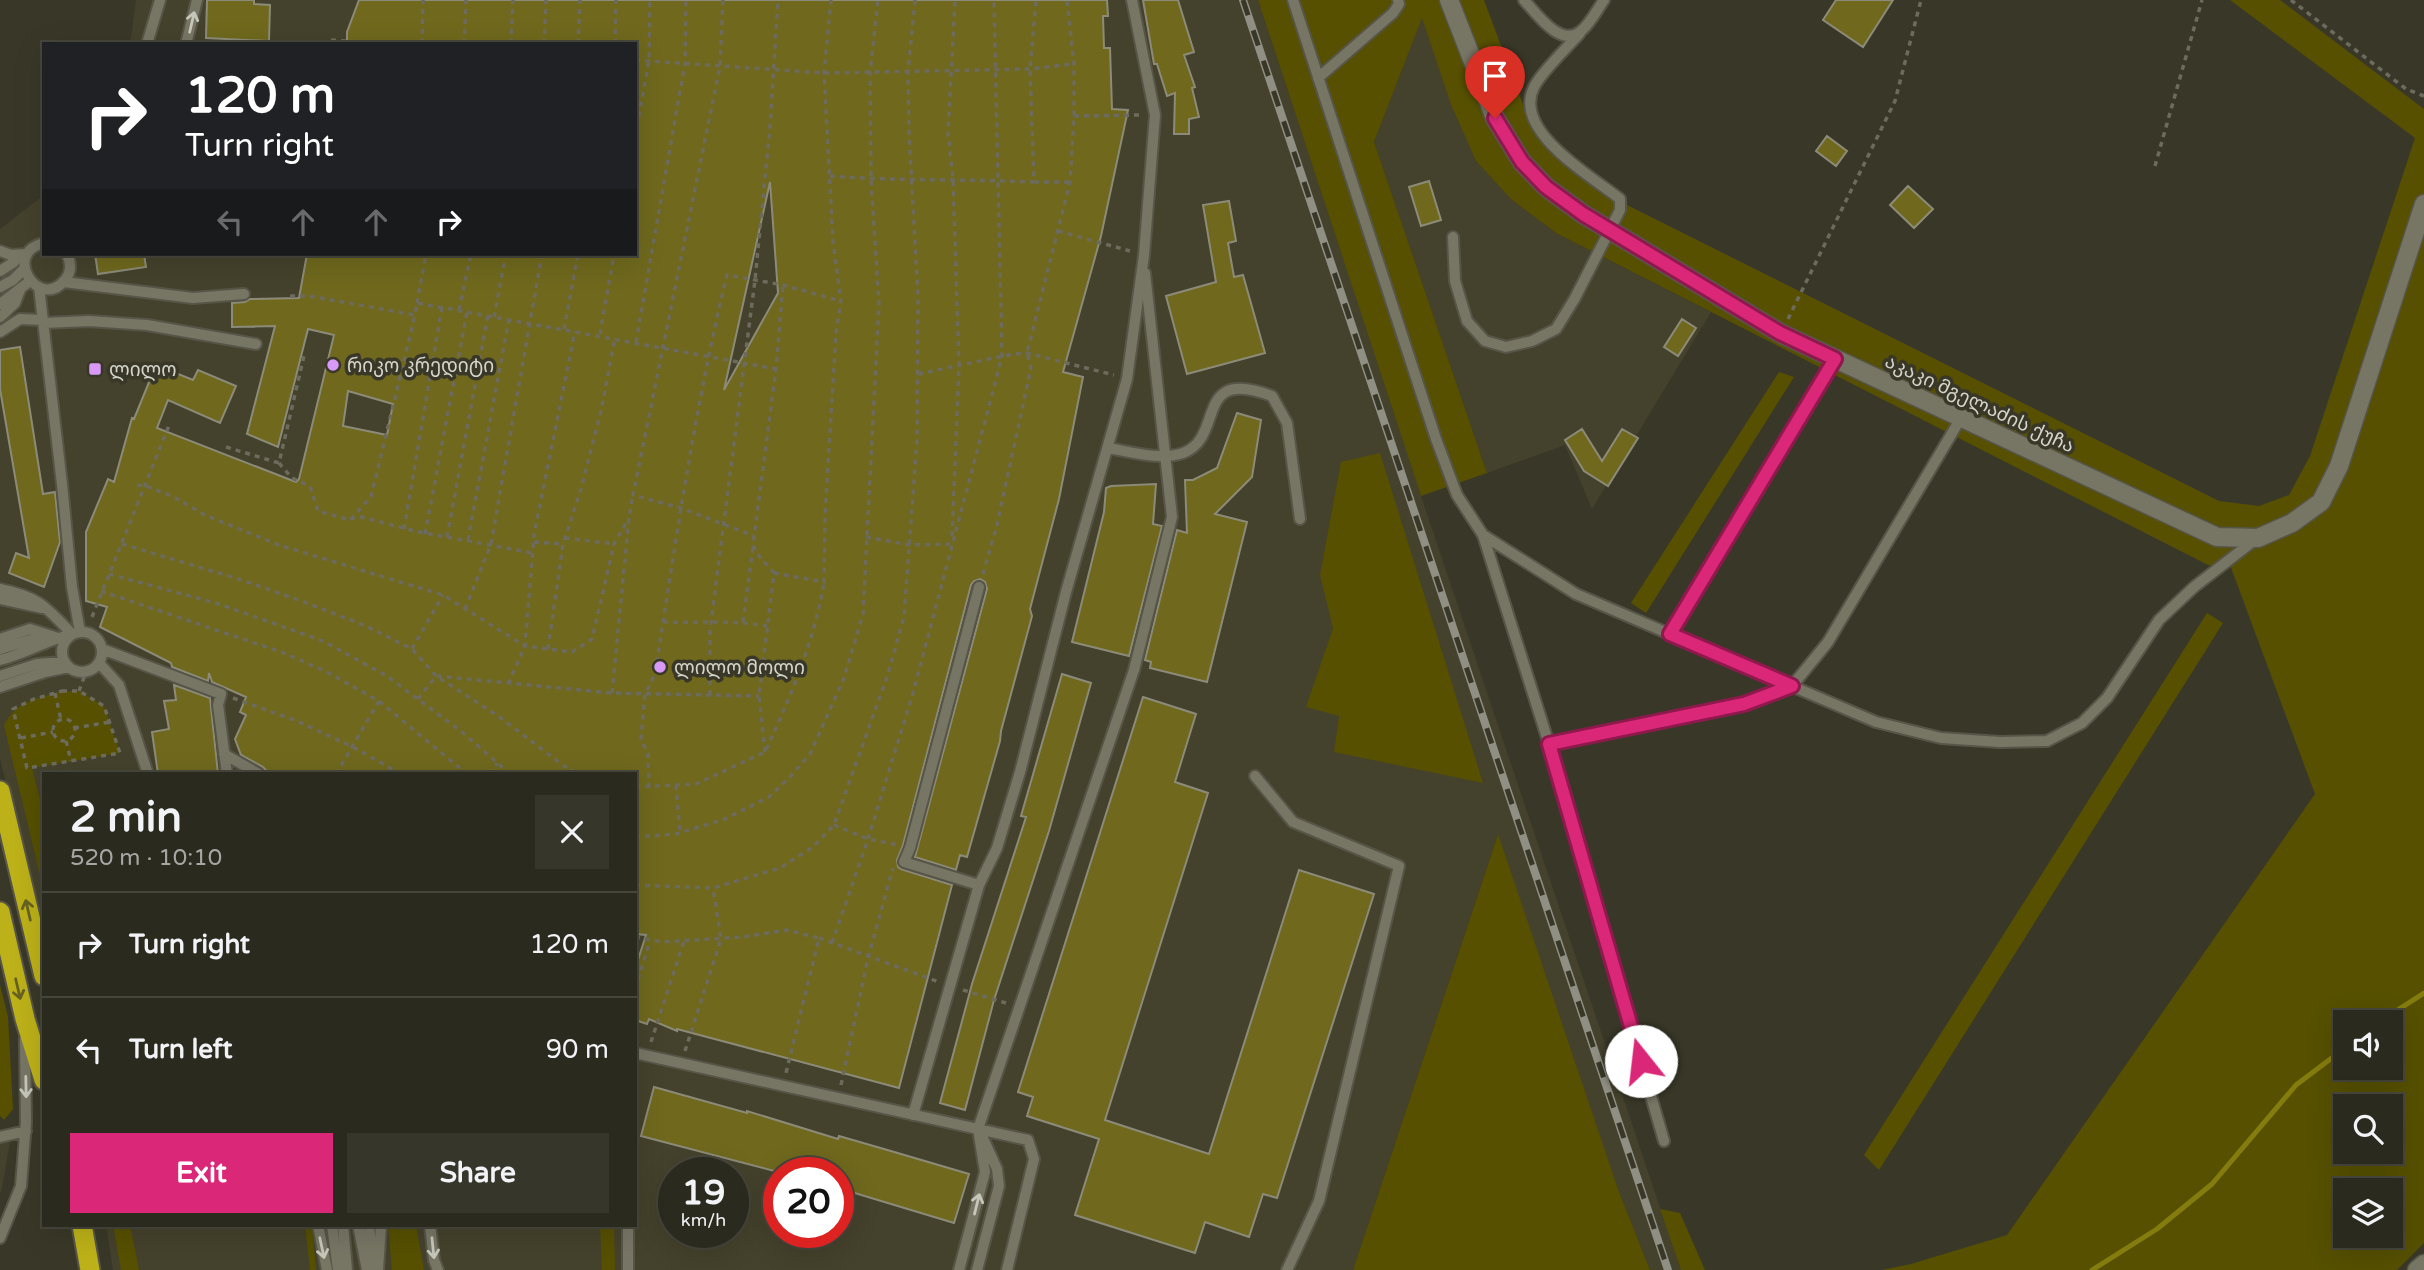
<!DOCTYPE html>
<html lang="en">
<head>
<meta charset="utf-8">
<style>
  body { margin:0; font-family:"Varela Round","Noto Sans Georgian",sans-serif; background:#37362b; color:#f1f3f6; height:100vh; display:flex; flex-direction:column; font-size:26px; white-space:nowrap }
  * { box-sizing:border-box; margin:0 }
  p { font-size:23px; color:#a6a7a4 }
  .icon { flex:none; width:38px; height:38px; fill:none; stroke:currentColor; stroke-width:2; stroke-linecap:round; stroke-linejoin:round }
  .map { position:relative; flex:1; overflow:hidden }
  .sheet { position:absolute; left:42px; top:772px; width:595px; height:455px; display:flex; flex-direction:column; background:#2b2a1e; border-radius:0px; box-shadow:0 7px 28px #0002,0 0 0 2px #47463c }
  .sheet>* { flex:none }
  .top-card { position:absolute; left:42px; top:42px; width:595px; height:214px; border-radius:0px; box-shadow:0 7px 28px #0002,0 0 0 2px #47463c; background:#202124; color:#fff; overflow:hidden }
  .tools { position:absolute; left:2333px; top:1010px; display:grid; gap:14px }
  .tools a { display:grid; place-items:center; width:70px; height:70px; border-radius:0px; background:#2b2a1e; box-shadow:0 7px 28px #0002,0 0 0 2px #47463c; font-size:35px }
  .speed { position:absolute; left:658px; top:1157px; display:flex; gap:14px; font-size:35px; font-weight:700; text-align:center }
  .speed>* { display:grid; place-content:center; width:91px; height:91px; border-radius:50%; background:#2b2a1e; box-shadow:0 7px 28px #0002,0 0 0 2px #47463c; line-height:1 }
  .speed small { font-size:18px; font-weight:400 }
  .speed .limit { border:10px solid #d22; background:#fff; color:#111 }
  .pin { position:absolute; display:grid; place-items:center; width:60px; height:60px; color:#fff; margin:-72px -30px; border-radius:50% 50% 50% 0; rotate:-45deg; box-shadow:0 0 7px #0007 }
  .pin .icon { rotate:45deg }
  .me { position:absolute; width:77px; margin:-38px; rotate:344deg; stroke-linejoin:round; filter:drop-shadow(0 0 5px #0008) }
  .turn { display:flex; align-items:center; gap:24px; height:147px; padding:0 28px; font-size:32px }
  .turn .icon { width:91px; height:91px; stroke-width:2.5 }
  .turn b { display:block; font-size:49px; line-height:60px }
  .lanes { display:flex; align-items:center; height:66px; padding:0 28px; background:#0003; justify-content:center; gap:35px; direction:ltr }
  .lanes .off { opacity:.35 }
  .round { display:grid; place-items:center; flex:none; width:74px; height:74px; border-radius:0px; background:#37362b }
  .summary { display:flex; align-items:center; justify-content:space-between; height:119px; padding:0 28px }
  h1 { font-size:42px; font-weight:700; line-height:52px }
  .action { display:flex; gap:14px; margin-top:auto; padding:14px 28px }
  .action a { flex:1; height:80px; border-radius:0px; background:#db2777; color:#fff; font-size:28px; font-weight:700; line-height:80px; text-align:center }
  .action a+a { background:#37362b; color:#f1f3f6 }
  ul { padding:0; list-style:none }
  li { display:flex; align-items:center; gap:21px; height:105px; padding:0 28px; border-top:2px solid #47463c }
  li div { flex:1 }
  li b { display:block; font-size:26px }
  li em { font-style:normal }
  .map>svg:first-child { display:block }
</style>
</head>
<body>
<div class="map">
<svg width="2424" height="1270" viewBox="0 0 2424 1270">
  <rect width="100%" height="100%" fill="#393828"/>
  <path fill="#44422c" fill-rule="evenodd" d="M136,0H1258L1421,496L1681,1270H1650L1618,1189L1497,836L1353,1270H113L106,1225H635V774H44V932L0,759V229L44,195V254H635V44H129L131,38ZM1333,628L1483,783L1339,715L1307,707ZM674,1172H733V1232H674ZM779,1172H838V1232H779Z
    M1422,17L1451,105L1476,160L1512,200L1556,233L1711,312L1592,509L1565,445L1487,473L1374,142Z
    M10,1141L2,1188L0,1194V1143Z"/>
  <path fill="#565000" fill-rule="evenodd" d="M1258,0H1484L1531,126L1558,155L1625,204L2219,501L2259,506L2289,495L2310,456L2415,138L2230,0H2280L2424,109V1243L2397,1270H1882L1911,1264L2007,1235L2315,794L2230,565H2208L1556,233L1512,200L1476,161L1451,105L1422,18L1374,142L1487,473L1421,496ZM2345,1022H2390V1068H2345ZM2345,1106H2390V1152H2345ZM2345,1190H2390V1236H2345Z
    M1779,372L1794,377L1646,613L1631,603Z
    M1380,453L1483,783L1334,752L1339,716L1306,707L1333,628L1320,575L1341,462Z
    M2207,613L2223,623L1879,1170L1864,1155Z
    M62,691H79L104,706L120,753L32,768L44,816V892L4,725C16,701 38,698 62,691Z
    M1498,834L1618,1189L1650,1270H1353Z
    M0,985L8,1017L13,1109L4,1120L0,1116Z
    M1660,1209L1680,1213L1705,1270H1681Z
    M113,1225H130L139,1270H121Z
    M305,1225H312L316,1270H310Z
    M388,1225H416L424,1270H392Z
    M600,1225H614L615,1270H602Z"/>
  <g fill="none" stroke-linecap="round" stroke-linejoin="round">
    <path stroke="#857c0e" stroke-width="5" d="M2379,1022L2424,993
      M2092,1270L2157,1229L2212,1184L2296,1085L2345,1048"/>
  </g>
  <path fill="#6f681d" stroke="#8c8b79" stroke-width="2" fill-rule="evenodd" d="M207,0H254V4L270,5L269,41L206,38Z
    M359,0H1107L1108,16H1103L1104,48H1110L1112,109L1128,110L1101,236L1063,372L1083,377L1059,499L1030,609L1032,616L1001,731L1000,741L967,857L960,855L956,870L915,857L987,589L985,582L980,579L974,581L971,585L903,845L897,860L898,867L901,869L952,885L899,1088L677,1029V1031L649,1019L647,1024L635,1020V969L646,935L635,934V774H269L263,767L241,755L235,739L246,715L240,712L246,697L212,682L209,673L208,681L172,667L171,663L100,627L107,607L86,601V532L108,479L114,482L132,418L134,419L156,365L193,380L198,370L236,386L220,423L168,400L157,428L296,482L299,479L334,335L308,329L278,447L247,434L275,326L232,327V303L245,302L250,299L299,298L307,254H635V44H347V32ZM770,182L778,293L724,390ZM348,391L393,404L387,435L343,426Z
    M1143,0H1178L1194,52L1184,55L1195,87L1192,88L1199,117L1189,119V134H1174L1175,93L1167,96L1157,64H1154Z
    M1836,0H1893L1863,47L1823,20Z
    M1827,136L1847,151L1836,166L1816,151Z
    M1429,181L1441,220L1421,226L1409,187Z
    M1908,186L1933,209L1914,228L1890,205Z
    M1229,201L1236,241L1228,243L1234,277L1243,275L1265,353L1187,374L1166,296L1216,282L1203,205Z
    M95,254H144L146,267L98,274Z
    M1682,319L1696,328L1678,356L1664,347Z
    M20,347L43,494L55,492L60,542L44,587L9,573L16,553L29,558L0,389V350Z
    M1237,413L1261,420L1252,477L1215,514L1247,522L1207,682L1150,668L1151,662L1145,660L1177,530L1187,533L1185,480H1193L1217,468Z
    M1582,429L1602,461L1622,429L1638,438L1608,486L1584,471L1565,440Z
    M1156,484L1153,524L1162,526L1129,656L1072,642L1104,512L1106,488L1111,486Z
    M1062,674L1091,683L1049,831L994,1000L965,1110L940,1103L972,984L1026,817L1021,816Z
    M174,685L210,698L218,774H158L152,732L169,729L164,701L176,700Z
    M1143,697L1196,714L1175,782L1208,793L1105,1120L1209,1154L1299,870L1374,894L1277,1198L1263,1194L1249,1237L1205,1222L1195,1253L1075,1215L1099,1139L1027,1116L1033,1097L1018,1092Z
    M654,1087L747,1113V1111L838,1139L839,1136L884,1149L969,1174L954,1223L838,1188V1172H778L641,1136Z"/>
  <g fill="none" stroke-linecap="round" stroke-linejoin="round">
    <g stroke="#565548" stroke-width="14">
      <path id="service" d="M1293,0L1436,439L1457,495L1483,535L1576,594L1876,722L1941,738L2000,742L2047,741L2082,723L2107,698L2159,620L2194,587L2256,539
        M1524,0C1536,13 1561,49 1581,31C1590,24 1597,10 1604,0
        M147,44L160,0
        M186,44L197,0
        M1318,78L1393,13L1399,4L1398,0
        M1453,237L1455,281L1467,321L1485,341L1506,347L1532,341L1556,329L1575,298L1620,210V199C1591,176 1512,131 1534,87C1542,71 1568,47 1580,33
        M44,243C1,253 39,312 65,280C72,272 71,263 67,254
        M0,251L11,255L27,254
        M0,271L14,262L18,255
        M64,282L193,298L244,294
        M0,287L13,280L24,269
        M39,287L62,484L72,587L80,632
        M0,304L30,281
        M0,317L15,303L20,290
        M44,323L89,321L147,325L256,344
        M0,332L20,319L42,320
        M1108,448C1131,452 1160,461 1183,453C1226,437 1192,366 1272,396L1287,423L1300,519
        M1483,535L1549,744L1664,1141
        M0,589C39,597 45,606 72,634
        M0,599L42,608
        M62 652a20 20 0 1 1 40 0a20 20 0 1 1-40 0Z
        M1670,634L1835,359
        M0,639L30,629L58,638
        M0,649L47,635
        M102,649L221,694L218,705L227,774
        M0,660C25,654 47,640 72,634
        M99,663L119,685L148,774
        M0,676L37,664L65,662
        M0,687L45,672L69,667
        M1549,744L1744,703L1792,686L1828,642L1961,418
        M224,754L259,774
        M1255,776L1293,822L1399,866L1319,1201L1287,1270
        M979,885L904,862L910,848L979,587
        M635,1053L1028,1140L1034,1159L1007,1270
        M913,1115L979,885L997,848L1020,772L1066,592L1127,379L1144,255L1155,115L1132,0
        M0,1137L26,1131
        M318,1225L327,1270
        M332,1225L338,1270
        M343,1225L347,1270
        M358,1225L367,1270
        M369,1225L373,1270
        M430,1225L434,1260L438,1270
        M0,1238L21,1186L26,1122L25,1039
        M378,1270L381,1225
        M628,1270V1225
        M959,1270L985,1172L978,1129L1134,670L1172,517L1145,273
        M977,1270L999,1186L997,1169L983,1138"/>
    </g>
    <g stroke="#565548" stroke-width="21">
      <path id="minor" d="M2417,1270L2424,1264"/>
    </g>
    <g stroke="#565548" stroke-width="21">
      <path id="tertiary" d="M1449,0L1495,118L1522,162L1546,187L1583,214L1780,333L2217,537L2258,538L2292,523L2321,502L2339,466L2424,204"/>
    </g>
    <g stroke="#565548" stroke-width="23">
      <path id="trunk" d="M0,791L44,976
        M0,912L25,1019L44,1080
        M82,1225L90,1270"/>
    </g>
    <path stroke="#6c6b5d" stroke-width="3.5" stroke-dasharray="5 5" stroke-linecap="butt" d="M723,0L720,66L633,495L681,508L754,536
      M2291,0L2406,89L2424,96
      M331,40L391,44
      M422,44L423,0
      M464,44L466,0
      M511,44L513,0
      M544,44L546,0
      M578,44L580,0
      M615,44L616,0
      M635,60L824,73L1030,69L1073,64
      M1074,116L1142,115
      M635,136L649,61L650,0
      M2155,166L2202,0
      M830,176C897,181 966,179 1034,182L1030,69L1036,0
      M1034,182H1070
      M1058,231L1130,251
      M290,296H309L415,315L417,303L776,369
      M417,303L426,254
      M459,310L471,254
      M494,317L506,254
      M1788,319L1895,101L1921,0
      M564,329L578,254
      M600,334L614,254
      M636,342L685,63L686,0
      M918,374L1013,354L1027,353L1114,375
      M226,447L279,463L304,356
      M279,463L292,478L310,486L318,511L350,520L371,497L415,315
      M137,485L146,486L174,497L205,515L279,545L443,595L525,646L572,652L592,639L614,544L629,518
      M350,519L361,517L419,532L533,553
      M404,529L442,307
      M425,534L467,312
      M952,536L959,366L953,179L948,132L955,0
      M447,537L488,315
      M866,537L910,545L952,544
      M565,538L614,544
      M468,540L509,319
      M534,542L563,544
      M122,544L242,580L304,602L366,626L412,649L436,676L498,716L567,768L579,774
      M774,573L824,582L825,515L836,333L841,301L833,242L824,73L831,0
      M109,574L219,604L323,641L387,676L462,732L510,774
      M983,574L997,525L1031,368L1027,353L1070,182L1074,116V64L1067,0
      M101,591L284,653L325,671L379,701L467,774
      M465,609L491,544L542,254
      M92,617L170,423
      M663,622C698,623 733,620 767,626
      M743,622L753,547
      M412,649L443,595
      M548,649L563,544L581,489L601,411L615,338
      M508,684L525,646L534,535L575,331
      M62,691H79L104,706L120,753L27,768L13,709L34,699Z
      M79,691L86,672
      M55,693L61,720
      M612,693L629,518L633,495
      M710,695V630L755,280L770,127L778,0
      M233,698L297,721L353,747L401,774
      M418,699L436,676L612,693L759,696
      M53 730a11 11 0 1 1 22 0a11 11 0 1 1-22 0Z
      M74,728L110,722
      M21,738L53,732
      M66,741L71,761
      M765,752L759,696L774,573L759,556L753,545L776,369L783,285
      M336,774L379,701
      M490,774L497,763
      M676,785L680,833
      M635,787L696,784L765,752C790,698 814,642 824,582
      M649,788L648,754L641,739L645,694L655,674C676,540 695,406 727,275L783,285L841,301
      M834,825L868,839L899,845
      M635,837L676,834L725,819L769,797L790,777L810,754L844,678L863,614L879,304L871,179L870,73L878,0
      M635,885L713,888L780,868L813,847L834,825L887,677L904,617L917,440L918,296L909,133L908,72L915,0
      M635,937L662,942L743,937L787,930L819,938L786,1073
      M819,938L939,982
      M832,943L868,839L913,693L1002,357L994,0
      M635,989L650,941
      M963,990L1006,1003
      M651,1042L684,941
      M685,1051L721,939L713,888
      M841,1085L868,958L893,868"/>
    <use href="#service" stroke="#777665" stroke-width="10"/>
    <use href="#minor" stroke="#777665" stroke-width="18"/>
    <use href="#tertiary" stroke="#777665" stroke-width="18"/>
    <use href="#trunk" stroke="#bcb118" stroke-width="19"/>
    <g stroke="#908f83" stroke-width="8">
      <path id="rail" d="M1243,0L1668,1270"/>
    </g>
    <use href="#rail" stroke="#393828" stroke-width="5" stroke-dasharray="16" stroke-linecap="butt"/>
  </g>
  <defs><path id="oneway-shaft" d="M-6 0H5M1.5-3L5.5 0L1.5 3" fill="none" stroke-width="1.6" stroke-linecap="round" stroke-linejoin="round" transform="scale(1.75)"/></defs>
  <g stroke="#c7c6bb">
    <use href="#oneway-shaft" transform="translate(192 22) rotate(-77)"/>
    <use href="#oneway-shaft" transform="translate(26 1087) rotate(89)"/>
    <use href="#oneway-shaft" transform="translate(977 1204) rotate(-76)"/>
    <use href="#oneway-shaft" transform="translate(322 1248) rotate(78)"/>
    <use href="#oneway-shaft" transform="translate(433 1248) rotate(84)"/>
  </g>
  <g stroke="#676222">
    <use href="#oneway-shaft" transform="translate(28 910) rotate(-103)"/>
    <use href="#oneway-shaft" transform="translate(18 989) rotate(77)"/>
  </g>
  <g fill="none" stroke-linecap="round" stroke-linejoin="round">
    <g stroke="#8e194d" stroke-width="18">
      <path id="route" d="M1495,118L1522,162L1546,187L1583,214L1780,333L1835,359L1670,634L1792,686L1744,704L1549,744L1641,1061"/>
    </g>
    <use href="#route" stroke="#db2777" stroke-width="12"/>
  </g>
  <g fill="#d99af7" stroke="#393828" stroke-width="2.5">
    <circle cx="333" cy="365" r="7"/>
    <rect x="88" y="362" width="14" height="14" rx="3.5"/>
    <circle cx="660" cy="667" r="7"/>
  </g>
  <g text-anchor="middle" stroke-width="7" stroke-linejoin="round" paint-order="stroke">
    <g font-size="19" fill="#d5d4ca" stroke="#393828" text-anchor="start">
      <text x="347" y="372">რიკო კრედიტი</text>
      <text x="109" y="376">ლილო</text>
      <text x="674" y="674">ლილო მოლი</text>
    </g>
    <g font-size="19" fill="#d5d4ca" stroke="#393828">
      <text transform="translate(1980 403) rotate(25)" y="7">აკაკი მგელაძის ქუჩა</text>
    </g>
  </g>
</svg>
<div class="tools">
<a><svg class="icon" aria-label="sound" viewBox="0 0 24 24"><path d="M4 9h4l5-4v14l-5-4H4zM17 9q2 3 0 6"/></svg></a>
<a><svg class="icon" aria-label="search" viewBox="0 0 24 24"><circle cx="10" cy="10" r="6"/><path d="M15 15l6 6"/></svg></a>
<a><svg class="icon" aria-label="layers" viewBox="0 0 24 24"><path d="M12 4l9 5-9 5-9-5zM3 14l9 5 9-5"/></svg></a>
</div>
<div class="speed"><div>19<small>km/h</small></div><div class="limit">20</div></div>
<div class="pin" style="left:1495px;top:118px;background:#d93025"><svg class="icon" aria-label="arrive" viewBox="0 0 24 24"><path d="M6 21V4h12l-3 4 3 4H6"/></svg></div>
<svg class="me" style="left:1641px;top:1061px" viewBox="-20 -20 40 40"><circle r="19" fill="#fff"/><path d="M0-13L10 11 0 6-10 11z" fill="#db2777"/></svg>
<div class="top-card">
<div class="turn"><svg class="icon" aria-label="right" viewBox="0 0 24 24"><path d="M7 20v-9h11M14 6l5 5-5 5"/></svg><div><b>120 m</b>Turn right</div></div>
<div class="lanes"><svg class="icon off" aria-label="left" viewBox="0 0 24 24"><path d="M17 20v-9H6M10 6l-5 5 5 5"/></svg><svg class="icon off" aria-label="ahead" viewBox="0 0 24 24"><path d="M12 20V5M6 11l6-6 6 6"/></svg><svg class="icon off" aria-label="ahead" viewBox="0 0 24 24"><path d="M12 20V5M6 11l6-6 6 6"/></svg><svg class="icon" aria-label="right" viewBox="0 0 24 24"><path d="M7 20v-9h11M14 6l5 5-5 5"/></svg></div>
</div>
<section class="sheet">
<div class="summary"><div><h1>2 min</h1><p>520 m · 10:10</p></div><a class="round"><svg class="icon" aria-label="close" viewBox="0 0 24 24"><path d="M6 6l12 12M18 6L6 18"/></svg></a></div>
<ul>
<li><svg class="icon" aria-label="right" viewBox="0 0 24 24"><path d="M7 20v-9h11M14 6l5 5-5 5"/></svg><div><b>Turn right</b></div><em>120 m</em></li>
<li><svg class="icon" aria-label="left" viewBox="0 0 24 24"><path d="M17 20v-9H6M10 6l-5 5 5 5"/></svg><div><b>Turn left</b></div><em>90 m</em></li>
</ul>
<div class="action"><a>Exit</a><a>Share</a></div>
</section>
</div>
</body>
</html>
